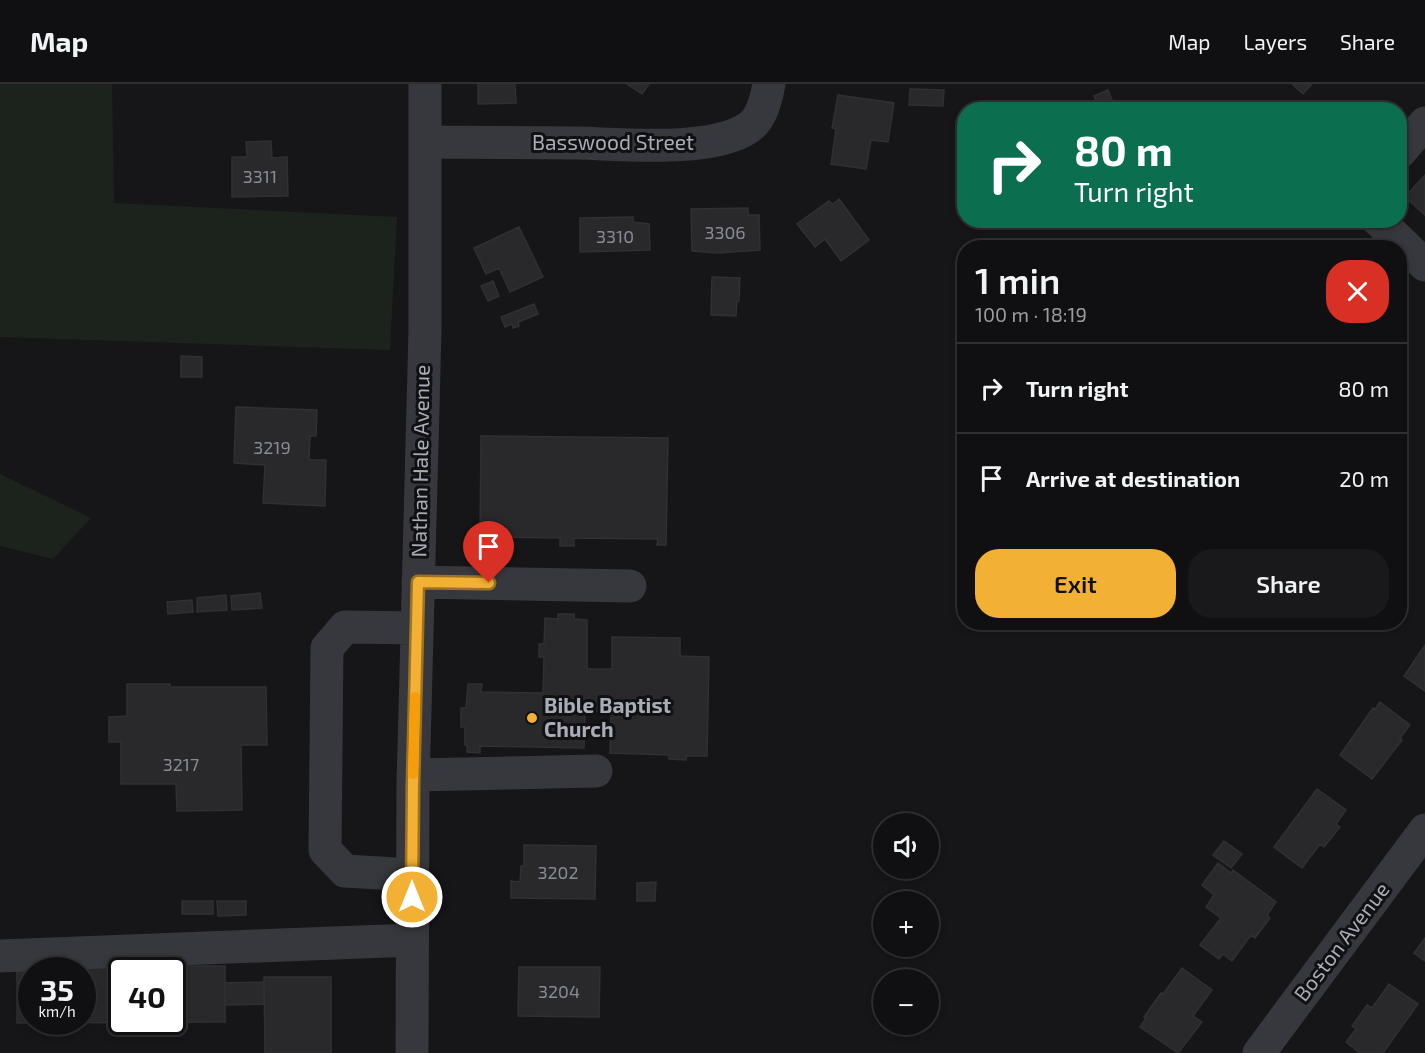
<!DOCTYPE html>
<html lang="en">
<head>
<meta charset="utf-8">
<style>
  body { margin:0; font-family:"Exo 2",sans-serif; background:#19191b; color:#f1f3f6; height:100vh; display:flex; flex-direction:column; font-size:22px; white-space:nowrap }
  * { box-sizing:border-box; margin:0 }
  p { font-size:20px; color:#9c9d9f }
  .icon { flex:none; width:33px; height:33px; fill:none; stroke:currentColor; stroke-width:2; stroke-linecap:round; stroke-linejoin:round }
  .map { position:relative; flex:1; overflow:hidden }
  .side { position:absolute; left:957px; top:156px; width:450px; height:390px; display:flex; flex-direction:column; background:#101012; border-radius:24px; box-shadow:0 3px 9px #0003,0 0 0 2px #303032 }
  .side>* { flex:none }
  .guide { position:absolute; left:957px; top:18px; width:450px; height:126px; border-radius:24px; box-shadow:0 3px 9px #0003,0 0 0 2px #303032; background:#0b6e4f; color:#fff; overflow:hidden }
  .controls { position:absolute; left:873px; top:729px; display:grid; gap:12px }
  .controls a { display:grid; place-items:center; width:66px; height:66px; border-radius:50%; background:#101012; box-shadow:0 3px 9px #0003,0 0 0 2px #303032; font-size:30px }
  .speed { position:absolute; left:18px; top:873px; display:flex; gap:12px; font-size:30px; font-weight:700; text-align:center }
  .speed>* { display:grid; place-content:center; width:78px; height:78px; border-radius:50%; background:#101012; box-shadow:0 3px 9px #0003,0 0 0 2px #303032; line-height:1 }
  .speed small { font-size:15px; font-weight:400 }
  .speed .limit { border:3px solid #111; border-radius:9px; background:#fff; color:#111 }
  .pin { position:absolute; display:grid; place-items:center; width:51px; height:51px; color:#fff; margin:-62px -26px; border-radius:50% 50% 50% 0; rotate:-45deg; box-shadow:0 0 6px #0007 }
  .pin .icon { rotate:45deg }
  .me { position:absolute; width:66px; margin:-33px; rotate:0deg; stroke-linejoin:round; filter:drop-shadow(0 0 4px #0008) }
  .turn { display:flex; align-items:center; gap:21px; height:126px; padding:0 18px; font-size:27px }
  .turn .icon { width:78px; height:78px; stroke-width:2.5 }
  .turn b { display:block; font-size:42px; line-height:51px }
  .round { display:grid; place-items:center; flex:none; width:63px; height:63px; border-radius:24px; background:#19191b }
  .overview { display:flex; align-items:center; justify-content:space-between; height:102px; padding:0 18px }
  h1 { font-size:36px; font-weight:600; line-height:45px }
  .primary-button { display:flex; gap:12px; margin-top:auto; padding:12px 18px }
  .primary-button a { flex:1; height:69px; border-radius:24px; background:#f2b134; color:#111; font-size:24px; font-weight:600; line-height:69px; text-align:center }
  .primary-button a+a { background:#19191b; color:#f1f3f6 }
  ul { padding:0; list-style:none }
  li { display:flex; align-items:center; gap:18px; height:90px; padding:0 18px; border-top:2px solid #303032 }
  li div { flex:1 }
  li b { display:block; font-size:22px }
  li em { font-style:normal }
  header { display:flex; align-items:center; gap:36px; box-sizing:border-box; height:84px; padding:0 30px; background:#101012; border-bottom:2px solid #303032 }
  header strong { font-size:28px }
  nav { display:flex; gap:33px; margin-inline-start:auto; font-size:21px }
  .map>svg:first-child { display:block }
</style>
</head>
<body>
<header>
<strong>Map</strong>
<nav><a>Map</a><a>Layers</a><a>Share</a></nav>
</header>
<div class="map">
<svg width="1425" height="969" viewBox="0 0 1425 969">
  <rect width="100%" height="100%" fill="#161618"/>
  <path fill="#1c231d" d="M0,0H112L114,119L397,133L390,266L0,253Z
    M0,390L91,434L53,475L0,462Z"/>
  <path fill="#29292c" stroke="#303034" stroke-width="1.5" fill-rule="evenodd" d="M478,0H515L516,19L478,20Z
    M627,0H649L642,10Z
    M1292,0H1312L1303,10Z
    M910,5L944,6L943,22L909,21Z
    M1108,6L1116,26H1100L1094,12Z
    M838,11L894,19L888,58L871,56L866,85L831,80L836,45L832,44Z
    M271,57L272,74L287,73L288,112L232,113V73H247L246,58Z
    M1425,91V131L1405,113Z
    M839,115L869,156L841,177L825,155L815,163L797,140L829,117L833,120Z
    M748,124V131H759L760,166L717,169L692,167L691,125Z
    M633,133V138L649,140L650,166L580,168V134Z
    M519,143L543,193L510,208L499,184L486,190L474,164Z
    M712,193L740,194L739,217H737L736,232L711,231Z
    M493,197L499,212L488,217L481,202Z
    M534,220L538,230L518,238L519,242L513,244L512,240L505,243L501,233Z
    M181,272L202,273V293H181Z
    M236,323L317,326L316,352H310L309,376H326L325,422L263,419L265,381L234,379Z
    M481,352L668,354L666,461H657L658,455L574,454V462H560V454L492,453V459L483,458L484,452H480Z
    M260,509L262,524L232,526L231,512Z
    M226,511L227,526L197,528V514Z
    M192,516L193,528L168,530L167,518Z
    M558,530H574V535L587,536V585H612V553L680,554V572L709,573L707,672H686V676L669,675V671L610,669L611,628L585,627L584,664L480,662V669L467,668V662L465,661V643H461V624H466L468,600H482L481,608L543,609L544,573H539V560H544L545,534L558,535Z
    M1425,561V607L1404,592Z
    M127,600H170V603H266L267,661H241L242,726L177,727L176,700H121V658H109V633L127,632Z
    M1380,618L1410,641L1400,654L1402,656L1372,695L1340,671L1373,624L1375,625Z
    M1317,705L1346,726L1336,740L1340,743L1324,763L1320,760L1302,784L1274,763Z
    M1224,757L1242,770L1231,784L1213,771Z
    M524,761L596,762L595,815L511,814V797L520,798L521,782H524Z
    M1218,779L1231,789L1233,786L1276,818L1267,831L1270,834L1255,854L1251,851L1232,877L1223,870L1219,875L1200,861L1221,834L1206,823L1214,811L1202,801Z
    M656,798L655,817H637V799Z
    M182,817H213V830H182Z
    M217,817H246V831L218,832Z
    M1425,854V877L1414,869Z
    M225,882V938L17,939V883ZM32,886H82V938H32ZM122,886H172V938H122Z
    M519,883H600L599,933L518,932Z
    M1182,884L1212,906L1193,932L1202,938L1178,969L1140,943L1146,934L1144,933L1161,909L1163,910Z
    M264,893H331V969H265Z
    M264,898V920L225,921V899Z
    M1389,900L1418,920L1383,969H1360L1346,958L1356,945L1352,942L1367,921L1372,924Z"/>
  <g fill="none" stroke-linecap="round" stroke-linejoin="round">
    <path stroke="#37383d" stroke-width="33" d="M425,58C476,58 526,59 577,59C621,60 711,69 748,44C762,35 766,15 769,0
      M1400,68L1425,39
      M1378,136L1425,181
      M418,498L630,502
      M413,691L596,687
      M413,791L345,787L325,766L327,564L345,543L417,544
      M0,872L412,856
      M412,969L413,701L425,247V0
      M1259,969L1425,746"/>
  </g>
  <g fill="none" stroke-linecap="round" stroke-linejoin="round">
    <g stroke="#9d7322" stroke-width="15">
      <path id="route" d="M412,813L413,701L418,498L489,499"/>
    </g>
    <use href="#route" stroke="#f2b134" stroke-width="10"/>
    <path stroke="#f59e0b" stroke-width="10" d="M413,690L415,613"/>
  </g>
  <circle fill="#f2b134" stroke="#111113" stroke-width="2" cx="532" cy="634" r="6"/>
  <g text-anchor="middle" stroke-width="6" stroke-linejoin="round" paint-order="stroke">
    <g font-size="18" fill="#888b94">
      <text x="260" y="99">3311</text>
      <text x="725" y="155">3306</text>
      <text x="615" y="159">3310</text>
      <text x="272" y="370">3219</text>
      <text x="181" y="687">3217</text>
      <text x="558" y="795">3202</text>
      <text x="559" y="914">3204</text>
    </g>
    <g font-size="21" fill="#a8adb8" stroke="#111113">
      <text x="613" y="66">Basswood Street</text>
      <text transform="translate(421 377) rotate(-89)" y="7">Nathan Hale Avenue</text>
      <text transform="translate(1342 858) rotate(-53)" y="7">Boston Avenue</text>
    </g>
    <g font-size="21" font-weight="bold" fill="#a8adb8" stroke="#111113" text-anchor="start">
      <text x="544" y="629">Bible Baptist<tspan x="544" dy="24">Church</tspan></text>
    </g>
  </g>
</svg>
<div class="controls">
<a><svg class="icon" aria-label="sound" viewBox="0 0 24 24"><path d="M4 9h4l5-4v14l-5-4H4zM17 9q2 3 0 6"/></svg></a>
<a>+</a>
<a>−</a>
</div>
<div class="speed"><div>35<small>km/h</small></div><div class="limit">40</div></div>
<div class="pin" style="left:489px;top:499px;background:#d93025"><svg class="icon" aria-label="arrive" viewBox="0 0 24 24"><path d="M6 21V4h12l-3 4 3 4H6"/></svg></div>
<svg class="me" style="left:412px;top:813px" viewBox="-20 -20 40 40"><circle r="17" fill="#f2b134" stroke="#fff" stroke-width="3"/><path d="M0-11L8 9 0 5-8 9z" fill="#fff"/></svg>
<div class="guide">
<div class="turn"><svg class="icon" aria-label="right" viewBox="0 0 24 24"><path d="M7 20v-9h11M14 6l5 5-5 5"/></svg><div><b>80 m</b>Turn right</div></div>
</div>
<section class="side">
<div class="overview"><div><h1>1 min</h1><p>100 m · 18:19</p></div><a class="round" style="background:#d93025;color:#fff"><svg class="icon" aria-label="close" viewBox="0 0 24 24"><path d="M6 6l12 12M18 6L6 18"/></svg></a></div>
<ul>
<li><svg class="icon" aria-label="right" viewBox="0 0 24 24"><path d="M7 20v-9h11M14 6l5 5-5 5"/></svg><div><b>Turn right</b></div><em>80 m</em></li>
<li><svg class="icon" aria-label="arrive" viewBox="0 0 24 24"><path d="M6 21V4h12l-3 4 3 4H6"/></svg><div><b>Arrive at destination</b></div><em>20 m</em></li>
</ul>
<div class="primary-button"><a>Exit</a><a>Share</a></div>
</section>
</div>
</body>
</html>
